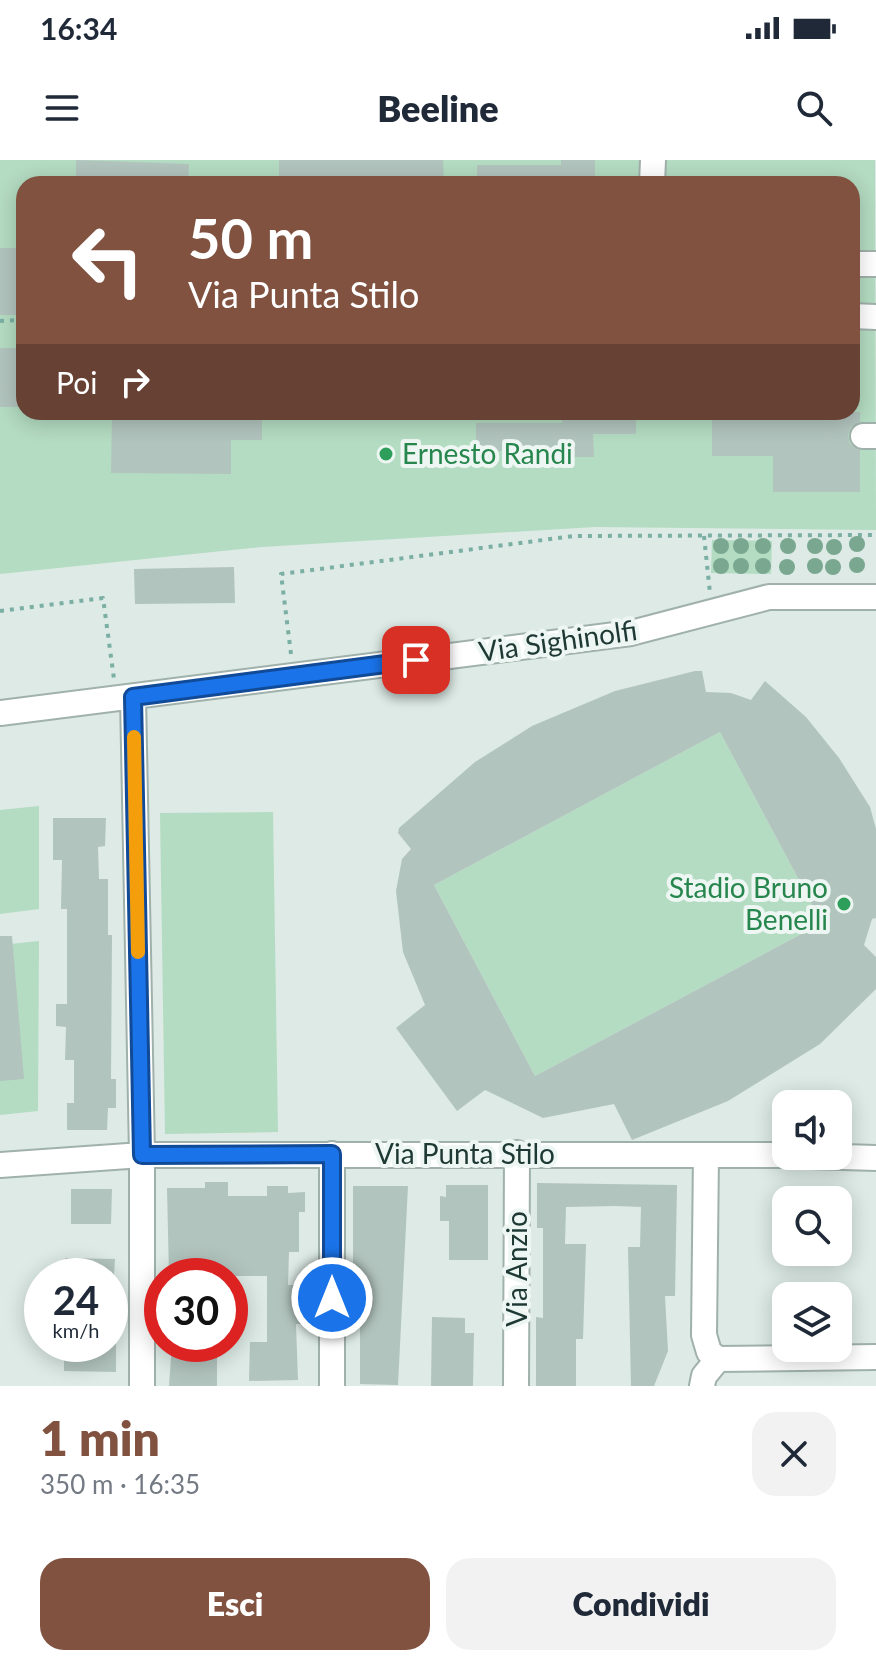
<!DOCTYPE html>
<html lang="it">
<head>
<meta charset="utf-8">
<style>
  body { margin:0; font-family:Lato,sans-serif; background:#f2f2f3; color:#1f2937; height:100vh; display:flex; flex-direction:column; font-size:30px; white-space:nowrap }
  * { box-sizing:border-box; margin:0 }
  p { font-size:26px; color:#747a83 }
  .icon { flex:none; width:44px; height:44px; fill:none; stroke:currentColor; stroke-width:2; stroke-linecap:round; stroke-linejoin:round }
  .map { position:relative; height:1226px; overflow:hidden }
  .details { display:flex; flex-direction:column; background:#fff; flex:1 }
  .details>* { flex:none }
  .hud { position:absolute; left:16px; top:16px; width:844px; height:244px; border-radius:24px; box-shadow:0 4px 20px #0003; background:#815240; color:#fff; overflow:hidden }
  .fabs { position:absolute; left:772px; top:930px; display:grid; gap:16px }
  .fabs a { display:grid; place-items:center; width:80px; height:80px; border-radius:16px; background:#fff; box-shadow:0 4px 20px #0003; font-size:40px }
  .speed { position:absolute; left:24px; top:1098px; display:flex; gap:16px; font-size:40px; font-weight:700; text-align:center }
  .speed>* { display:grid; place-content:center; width:104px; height:104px; border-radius:50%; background:#fff; box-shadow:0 4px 20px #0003; line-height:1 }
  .speed small { font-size:20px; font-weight:400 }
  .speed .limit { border:12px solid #d22; background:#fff; color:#111 }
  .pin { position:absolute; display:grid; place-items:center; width:68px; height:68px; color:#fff; margin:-34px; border-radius:16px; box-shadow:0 4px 12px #0006 }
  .me { position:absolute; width:88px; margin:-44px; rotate:0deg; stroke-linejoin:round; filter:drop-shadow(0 0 6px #0008) }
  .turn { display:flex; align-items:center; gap:28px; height:168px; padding:0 40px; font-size:36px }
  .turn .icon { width:104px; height:104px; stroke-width:2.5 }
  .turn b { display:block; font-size:56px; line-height:68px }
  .then { display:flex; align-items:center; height:76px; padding:0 40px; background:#0003; gap:16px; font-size:30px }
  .round { display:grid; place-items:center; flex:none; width:84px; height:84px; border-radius:24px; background:#f2f2f3 }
  .headline { display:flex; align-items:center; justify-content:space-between; height:136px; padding:0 40px }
  h1 { font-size:48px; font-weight:800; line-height:60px; color:#815240 }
  .primary-button { display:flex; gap:16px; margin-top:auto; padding:16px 40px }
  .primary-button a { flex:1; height:92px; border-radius:24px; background:#815240; color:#fff; font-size:32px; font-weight:800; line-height:92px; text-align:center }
  .primary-button a+a { background:#f2f2f3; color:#1f2937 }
  .status { display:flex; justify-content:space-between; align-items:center; height:56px; padding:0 40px; background:#fff; direction:ltr }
  .status svg { height:22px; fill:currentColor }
  header { display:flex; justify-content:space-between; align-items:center; height:104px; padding:0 40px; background:#fff; font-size:36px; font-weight:800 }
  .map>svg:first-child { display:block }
</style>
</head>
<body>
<div class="status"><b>16:34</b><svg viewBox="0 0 49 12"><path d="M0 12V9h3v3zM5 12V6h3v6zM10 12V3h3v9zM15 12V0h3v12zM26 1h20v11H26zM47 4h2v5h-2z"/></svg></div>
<header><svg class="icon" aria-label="menu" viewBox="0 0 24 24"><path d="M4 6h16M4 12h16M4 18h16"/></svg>Beeline<svg class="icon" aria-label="search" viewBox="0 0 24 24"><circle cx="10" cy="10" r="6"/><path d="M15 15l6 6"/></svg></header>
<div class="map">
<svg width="876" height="1226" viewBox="0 0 876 1226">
  <rect width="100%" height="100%" fill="#ddeae5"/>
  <path fill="#b4dcc2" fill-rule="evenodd" d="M0,0H875L876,370L595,367L262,387L0,414ZM24,24H852V252H24Z
    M712,380L772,381L771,414L711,413Z
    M720,572L822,763L535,916L434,725Z
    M39,646V749L0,754V650Z
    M273,652L278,972L165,974L160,653Z
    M39,781L38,951L0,955V785Z"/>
  <path fill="#b2c4be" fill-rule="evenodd" d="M76,0L189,4L188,24H76Z
    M279,0H443L444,24H279Z
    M561,0H595V24H477V5H561Z
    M0,88H24V155H0Z
    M0,188H24V247H0Z
    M112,252H262V280H231V314L111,313Z
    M562,252H636V274H593L594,297H561V291H476V263H562Z
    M712,252H860V262L850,268L848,275L850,284L860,290V332H773V296H712Z
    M234,407L235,443L135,444L134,409Z
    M695,511H702L706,532L731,533L751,540L765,521L806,557L839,598L870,647L876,669V758L872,759L864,785L876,797V829L820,884L728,941L632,980L614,944L543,958L485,930L457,951L396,868L425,845L403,792L396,731L402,699L411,689L398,673L399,668L475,602L532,566L615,531ZM720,572L822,763L535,916L434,725Z
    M53,658H106L105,686L98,687L99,719H108V775H112L111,919H116V948H108L107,970H67V943H74V900H65L66,867L56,866V844H67V749H61L62,700H53Z
    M0,776H12L24,919L0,921Z
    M205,1022H228V1036H267V1026H288V1033L305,1032V1052H299V1092H289L288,1125H306L305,1164H296L298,1220L249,1221L250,1182H267V1116H169L167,1028H205Z
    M537,1023L677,1025L675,1136H665L668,1191L654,1226H631L628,1087H640L641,1047L615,1046L566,1047L565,1084H586L583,1179H576V1226H536V1157L543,1158V1068H537Z
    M446,1025H488V1100H449V1061H440V1036L446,1037Z
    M353,1026H408L398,1225L360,1224V1153H356V1109H353Z
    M71,1029H112L111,1064H71Z
    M65,1098L115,1099L114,1116H65Z
    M432,1157L465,1158V1173H474L473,1226H431Z
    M64,1184H116V1212L64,1211Z
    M172,1184H217V1226H169Z"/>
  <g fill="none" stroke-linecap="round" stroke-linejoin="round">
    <g stroke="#a0b1ac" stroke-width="28">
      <path id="minor" d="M652,24L653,0
        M852,104H876
        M852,156L876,157
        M863,276H876
        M133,537L142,995V1226
        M0,553L631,473L769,437H876
        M706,995L704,1175L709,1192L718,1199
        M810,996L876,998
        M0,1005L142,995H786
        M718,1199L876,1197
        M332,1226V994
        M516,1226L517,993
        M702,1226L704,1216L718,1199"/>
    </g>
    <path stroke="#7bafa3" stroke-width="4" stroke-dasharray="4 6" stroke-linecap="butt" d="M0,161L22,160L21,155
      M704,376L710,433
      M0,451L103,438L114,519
      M291,494L281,414L574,376L876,375"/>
    <use href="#minor" stroke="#fff" stroke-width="24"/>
  </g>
  <g fill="#79a790">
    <circle cx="857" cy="384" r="8"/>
    <circle cx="721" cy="386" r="8"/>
    <circle cx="741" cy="386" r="8"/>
    <circle cx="763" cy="386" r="8"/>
    <circle cx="788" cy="386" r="8"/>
    <circle cx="815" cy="386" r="8"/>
    <circle cx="834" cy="387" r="8"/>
    <circle cx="857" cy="405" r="8"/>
    <circle cx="721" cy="406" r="8"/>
    <circle cx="741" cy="406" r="8"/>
    <circle cx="763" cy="406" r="8"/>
    <circle cx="815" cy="406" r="8"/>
    <circle cx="787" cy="407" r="8"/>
    <circle cx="833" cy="407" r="8"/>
  </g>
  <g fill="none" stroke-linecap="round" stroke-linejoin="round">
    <g stroke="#114b97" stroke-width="20">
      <path id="route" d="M332,1138V994L142,995L133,537L416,500"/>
    </g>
    <use href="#route" stroke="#1a73e8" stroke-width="14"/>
    <path stroke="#f59e0b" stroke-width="14" d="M134,577L138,792"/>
  </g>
  <g fill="#2e9e5b" stroke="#edf6f2" stroke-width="3">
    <circle cx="386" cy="294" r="8"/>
    <circle cx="844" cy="744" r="8"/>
  </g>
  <g text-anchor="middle" stroke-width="8" stroke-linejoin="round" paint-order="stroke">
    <g font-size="28" fill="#27864d" stroke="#edf6f2" text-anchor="start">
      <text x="402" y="304">Ernesto Randi</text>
      <text x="828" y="738" text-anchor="end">Stadio Bruno<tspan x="828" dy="32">Benelli</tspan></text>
    </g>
    <g font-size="28" fill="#1e3934" stroke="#edf6f2">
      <text transform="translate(558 481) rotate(-8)" y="10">Via Sighinolfi</text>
      <text x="465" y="1004">Via Punta Stilo</text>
      <text transform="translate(517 1109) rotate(-90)" y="10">Via Anzio</text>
    </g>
  </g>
</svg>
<div class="fabs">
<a><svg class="icon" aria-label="sound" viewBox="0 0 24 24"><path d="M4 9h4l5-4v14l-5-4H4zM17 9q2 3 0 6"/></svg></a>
<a><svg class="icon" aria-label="search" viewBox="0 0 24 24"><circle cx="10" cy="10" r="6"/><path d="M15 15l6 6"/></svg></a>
<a><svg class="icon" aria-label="layers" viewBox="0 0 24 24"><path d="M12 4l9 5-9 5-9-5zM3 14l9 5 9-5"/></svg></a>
</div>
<div class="speed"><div>24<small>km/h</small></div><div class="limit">30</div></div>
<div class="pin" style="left:416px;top:500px;background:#d93025"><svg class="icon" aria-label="arrive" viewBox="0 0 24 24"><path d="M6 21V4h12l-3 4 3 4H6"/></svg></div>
<svg class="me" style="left:332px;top:1138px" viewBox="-20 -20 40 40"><circle r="17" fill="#1a73e8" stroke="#fff" stroke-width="3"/><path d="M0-11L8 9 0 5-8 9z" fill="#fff"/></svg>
<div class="hud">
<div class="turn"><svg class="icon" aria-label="left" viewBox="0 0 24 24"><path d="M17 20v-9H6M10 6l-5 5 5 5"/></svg><div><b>50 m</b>Via Punta Stilo</div></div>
<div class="then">Poi<svg class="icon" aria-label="right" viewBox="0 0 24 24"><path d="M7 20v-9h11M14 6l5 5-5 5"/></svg></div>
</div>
</div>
<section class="details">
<div class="headline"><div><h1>1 min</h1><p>350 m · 16:35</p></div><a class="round"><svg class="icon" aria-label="close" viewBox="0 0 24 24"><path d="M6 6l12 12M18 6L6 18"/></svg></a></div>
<div class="primary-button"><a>Esci</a><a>Condividi</a></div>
</section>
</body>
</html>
